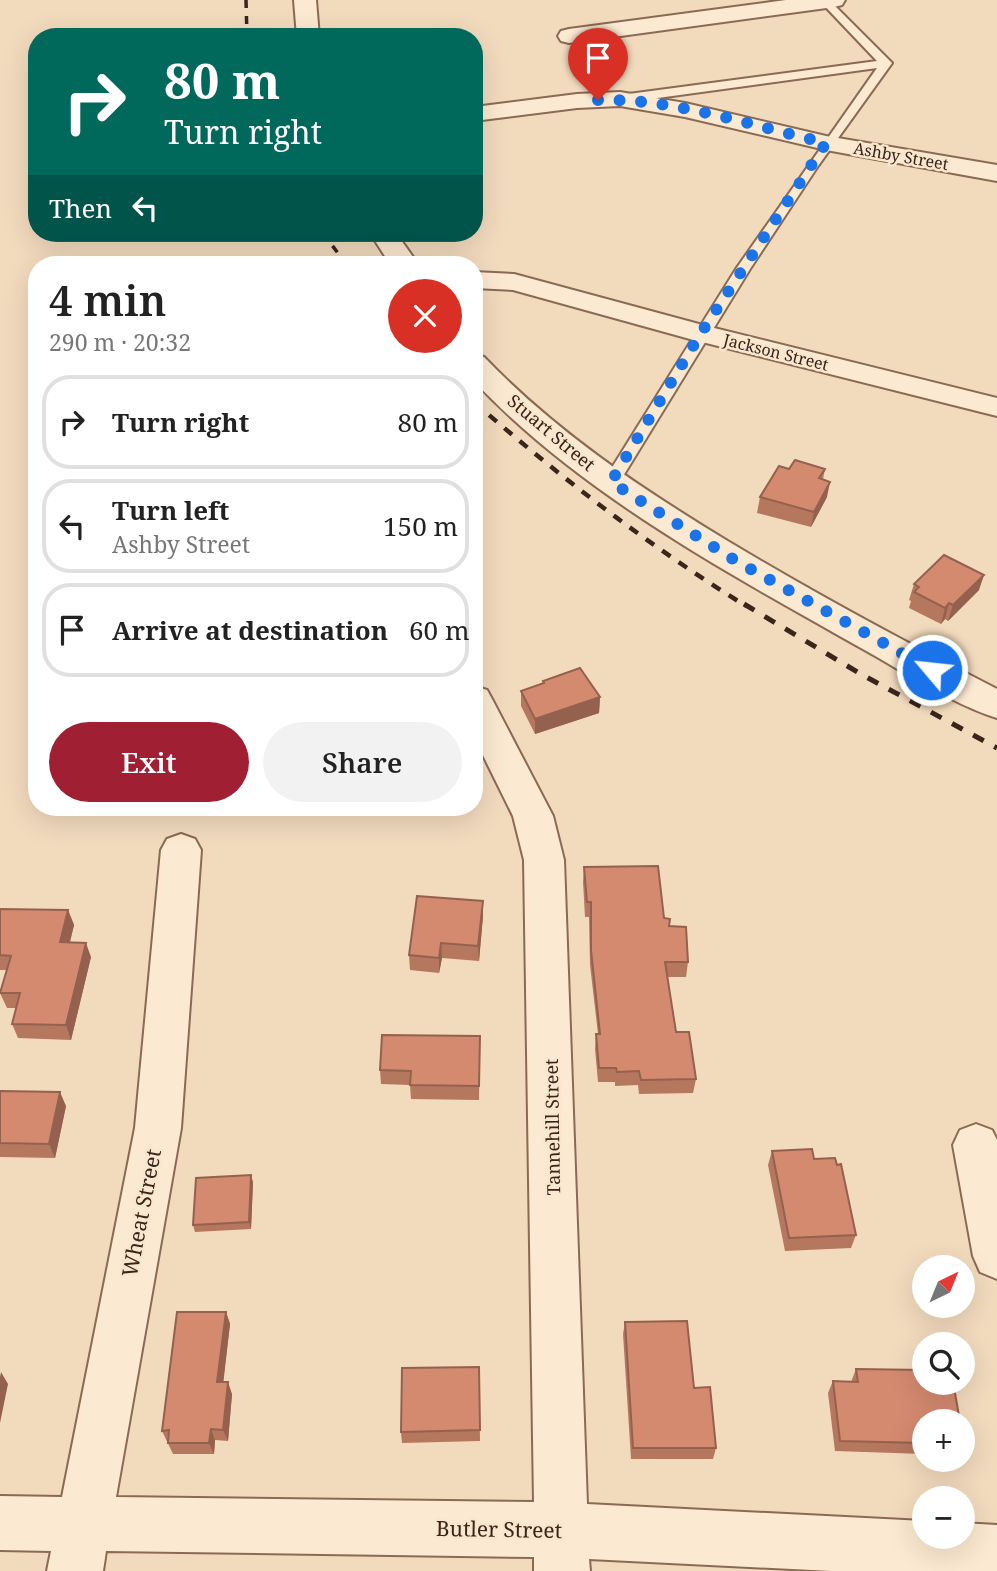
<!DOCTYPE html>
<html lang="en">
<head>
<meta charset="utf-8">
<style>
  body { margin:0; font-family:"Noto Serif",serif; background:#f2f2f2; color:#222; height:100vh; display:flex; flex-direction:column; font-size:26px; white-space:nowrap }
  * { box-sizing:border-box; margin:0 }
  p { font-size:23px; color:#767676 }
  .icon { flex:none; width:38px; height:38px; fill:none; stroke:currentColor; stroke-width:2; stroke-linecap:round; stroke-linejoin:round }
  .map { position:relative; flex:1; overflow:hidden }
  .panel { position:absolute; left:28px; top:256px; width:455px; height:560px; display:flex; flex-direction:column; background:#fff; border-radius:28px; box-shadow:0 7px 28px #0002 }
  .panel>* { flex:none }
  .top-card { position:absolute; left:28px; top:28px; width:455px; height:214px; border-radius:28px; box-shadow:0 7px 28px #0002; background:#00695c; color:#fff; overflow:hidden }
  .needle { width:46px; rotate:43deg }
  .tools { position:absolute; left:912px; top:1255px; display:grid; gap:14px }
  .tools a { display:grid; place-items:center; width:63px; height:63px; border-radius:50%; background:#fff; box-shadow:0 7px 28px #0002; font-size:35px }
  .pin { position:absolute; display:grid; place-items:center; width:60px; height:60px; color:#fff; margin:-72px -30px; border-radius:50% 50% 50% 0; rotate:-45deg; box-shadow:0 0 7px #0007 }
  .pin .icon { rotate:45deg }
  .me { position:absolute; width:77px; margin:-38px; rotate:298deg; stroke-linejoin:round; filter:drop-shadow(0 0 5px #0008) }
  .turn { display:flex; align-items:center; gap:24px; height:147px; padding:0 21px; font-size:32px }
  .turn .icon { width:91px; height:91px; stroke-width:2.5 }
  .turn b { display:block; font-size:49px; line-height:60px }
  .then { display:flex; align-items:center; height:66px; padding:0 21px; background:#0003; gap:14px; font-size:26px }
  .round { display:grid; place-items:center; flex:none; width:74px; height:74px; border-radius:37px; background:#f2f2f2 }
  .headline { display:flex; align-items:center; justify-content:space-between; height:119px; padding:0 21px }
  h1 { font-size:42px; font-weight:600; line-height:52px }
  .action { display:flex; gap:14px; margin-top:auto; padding:14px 21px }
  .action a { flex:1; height:80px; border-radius:42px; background:#a01f33; color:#fff; font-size:28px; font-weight:600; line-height:80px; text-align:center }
  .action a+a { background:#f2f2f2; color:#222 }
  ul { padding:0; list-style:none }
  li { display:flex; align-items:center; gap:21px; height:94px; margin:0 14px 10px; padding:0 7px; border:4px solid #e0e0e0; border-radius:28px }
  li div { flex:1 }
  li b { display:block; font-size:26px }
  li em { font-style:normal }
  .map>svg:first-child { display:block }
</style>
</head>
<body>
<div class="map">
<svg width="997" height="1571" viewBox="0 0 997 1571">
  <rect width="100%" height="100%" fill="#f2dabd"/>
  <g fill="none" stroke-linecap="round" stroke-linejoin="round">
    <g stroke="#8b6a54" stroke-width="4">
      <path id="service" d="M819,0H829L892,63L818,166L750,269L617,486H605L603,482L736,269L877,68L621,103L615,99L621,95L877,61Z"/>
    </g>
    <g stroke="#8b6a54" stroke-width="4">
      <path id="minor" d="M786,0H845L842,5L834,7L569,43L561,41L558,36L561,31L569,29Z
        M620,92L685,103L826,136L997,165V181L826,150L685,117L620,106L577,108L474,121V107L577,94Z
        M474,272L514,274L710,327L997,398V416L690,339L513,290L474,288Z
        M474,686L487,690L492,699L553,816L564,860L587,1504L924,1521V1536H962V1523L997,1525V1571H832L589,1559L590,1571H534V1557L106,1551L103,1571H47L51,1551L0,1550V1496L62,1497L135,1128L161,850L167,839L181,834L195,839L201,850L181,1128L116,1497L534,1502L524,860L513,816L474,737Z
        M976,1124L992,1130L997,1140V1279L980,1272L973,1256L953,1145L960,1130Z"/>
    </g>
    <g stroke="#8b6a54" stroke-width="4">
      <path id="tertiary" d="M294,0H316L319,37H297Z
        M370,233H396L418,264H390Z
        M474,354L484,357C555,431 639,487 726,540C814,593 905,642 997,689V718C954,705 901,670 861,648C728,573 579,493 474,381Z"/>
    </g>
    <use href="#service" fill="#fce9d1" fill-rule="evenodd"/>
    <use href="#minor" fill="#fce9d1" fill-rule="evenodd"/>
    <use href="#tertiary" fill="#fce9d1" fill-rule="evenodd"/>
    <path stroke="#39251b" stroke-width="3.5" stroke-dasharray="8 8" stroke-linecap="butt" d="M246,0L247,37
      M323,233L346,264"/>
    <path stroke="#39251b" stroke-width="4.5" stroke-dasharray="10 10" stroke-linecap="butt" d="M474,402C560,477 649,546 746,606"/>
    <path stroke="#39251b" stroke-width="5" stroke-dasharray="12 12" stroke-linecap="butt" d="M744,604L859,673L997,748"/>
  </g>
  <path fill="#b6775f" d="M789,469H825L823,479L827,497L811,527L757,513L760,497Z
    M914,584L979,590L948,621L945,619L941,624L909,608L911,601L909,600Z
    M543,681L600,697L599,713L535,734L521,706V691L543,683Z
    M584,867L664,918L669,926L688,962L686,977H667L676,1032L696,1079L693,1093L639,1094L638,1085L615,1086V1082H598L595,1049L596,1034H598L590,965L589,917H585L583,882Z
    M483,901V916L479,961L442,958L439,973L410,970L409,955Z
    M0,909L68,910L74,925L70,942L91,957L71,1040L18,1038L12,1024L16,1008H7L0,993L7,970H0Z
    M480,1036L479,1100L411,1099L410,1085L381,1084L380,1070Z
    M0,1091L66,1106L55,1158L0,1157Z
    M772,1151L814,1159L856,1235L851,1248L785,1251L768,1165Z
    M253,1182L251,1229L195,1232L193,1225Z
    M226,1312L230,1324L223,1382L232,1394L228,1441L215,1440L214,1454H173L162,1431Z
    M625,1322L694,1388L716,1448L713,1459H631L623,1334Z
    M479,1367L480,1441L402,1443L401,1432Z
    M856,1369L924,1421V1454L835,1451L828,1393L833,1381L851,1382Z"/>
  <path fill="#94614e" d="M830,482L827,497L811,527L814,512Z
    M984,575L979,590L948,621L953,605Z
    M949,603L945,619L941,624L945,608Z
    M600,697L599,713L535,734V719Z
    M483,901V916L479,961L478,946Z
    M68,910L74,925L66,957L60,942Z
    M86,943L91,957L71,1040L66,1025Z
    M441,943L442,958L439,973V958Z
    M60,1092L66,1106L55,1158L49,1144Z
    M251,1175L253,1182L251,1229L249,1222Z
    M226,1312L230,1324L222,1394L217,1382Z
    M1,1372L8,1384L0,1423V1377Z
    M228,1382L232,1394L228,1441L223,1430Z
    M211,1429L215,1440L214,1454L209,1443Z"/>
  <path fill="#d48a6f" stroke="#94614e" stroke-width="2" d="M795,460L825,469L819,478L830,482L814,512L760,497L779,466L789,469Z
    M944,555L984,575L953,605L949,603L945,608L914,592L919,587L914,584Z
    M580,668L600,697L535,719L521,691L544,683L543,681Z
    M658,866L664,918L670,919L669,926L686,927L688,962H665L676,1032H689L696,1079L641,1080L639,1071L617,1072L616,1068H599L596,1034H600L591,950V902H587L584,867Z
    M417,896L483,901L478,946L441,943L439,958L409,955Z
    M0,909L68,910L60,942L86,943L66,1025L12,1024L20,993H0L11,956L0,955Z
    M382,1035L480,1036L479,1086L410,1085L411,1071L380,1070Z
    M0,1091L60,1092L49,1144L0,1143Z
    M812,1149L814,1159L835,1158L837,1165L841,1164L856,1235L789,1238L772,1151Z
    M251,1175L249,1222L193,1225L196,1178Z
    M177,1312H226L217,1382H228L223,1430L211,1429L209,1443H168L169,1430L162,1431Z
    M687,1321L694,1388L710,1387L716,1448H633L625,1322Z
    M479,1367L480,1430L401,1432L402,1368Z
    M856,1369L924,1370V1382H953L960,1421H924V1443L840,1441L833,1381L858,1382Z"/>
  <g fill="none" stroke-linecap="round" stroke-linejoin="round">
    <path stroke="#1a73e8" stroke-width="12" stroke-dasharray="0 21.6" d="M598,100C672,98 754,126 826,143L701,333L611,482L736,561L932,670"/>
  </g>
  <g text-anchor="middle" stroke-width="5" stroke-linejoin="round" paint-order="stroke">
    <g font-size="16" fill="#39251b" stroke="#f8e6cd">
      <text transform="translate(901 156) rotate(10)" y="6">Ashby Street</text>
      <text transform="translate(776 352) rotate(14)" y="6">Jackson Street</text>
    </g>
    <g font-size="18" fill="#39251b" stroke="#f8e6cd">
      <text transform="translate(551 433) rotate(40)" y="6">Stuart Street</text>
      <text transform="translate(553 1127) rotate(-91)" y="6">Tannehill Street</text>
    </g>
    <g font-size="21" fill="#39251b" stroke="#f8e6cd">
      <text transform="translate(142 1213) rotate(-79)" y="7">Wheat Street</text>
      <text transform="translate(499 1530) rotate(1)" y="7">Butler Street</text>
    </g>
  </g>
</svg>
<div class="tools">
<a><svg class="needle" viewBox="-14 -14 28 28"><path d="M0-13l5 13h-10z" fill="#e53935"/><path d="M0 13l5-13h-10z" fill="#767676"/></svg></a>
<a><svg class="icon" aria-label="search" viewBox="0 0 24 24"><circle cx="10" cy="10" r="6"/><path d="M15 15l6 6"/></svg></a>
<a>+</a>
<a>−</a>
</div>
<div class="pin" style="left:598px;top:100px;background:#d93025"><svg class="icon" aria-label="arrive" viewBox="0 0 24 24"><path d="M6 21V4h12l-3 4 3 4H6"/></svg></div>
<svg class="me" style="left:932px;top:670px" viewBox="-20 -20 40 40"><circle r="17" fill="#1a73e8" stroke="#fff" stroke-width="3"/><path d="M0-11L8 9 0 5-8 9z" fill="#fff"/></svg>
<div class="top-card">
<div class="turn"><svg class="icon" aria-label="right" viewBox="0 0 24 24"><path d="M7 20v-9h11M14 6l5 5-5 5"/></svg><div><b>80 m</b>Turn right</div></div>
<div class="then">Then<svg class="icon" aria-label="left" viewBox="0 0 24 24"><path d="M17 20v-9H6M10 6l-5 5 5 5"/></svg></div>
</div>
<section class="panel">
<div class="headline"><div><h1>4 min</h1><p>290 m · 20:32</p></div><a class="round" style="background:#d93025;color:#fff"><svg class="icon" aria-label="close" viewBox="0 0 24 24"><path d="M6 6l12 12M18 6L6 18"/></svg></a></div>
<ul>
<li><svg class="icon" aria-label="right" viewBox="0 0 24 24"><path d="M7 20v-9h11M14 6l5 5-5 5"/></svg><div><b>Turn right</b></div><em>80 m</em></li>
<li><svg class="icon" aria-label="left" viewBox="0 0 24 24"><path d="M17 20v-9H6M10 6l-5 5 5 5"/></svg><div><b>Turn left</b><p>Ashby Street</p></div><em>150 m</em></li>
<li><svg class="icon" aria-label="arrive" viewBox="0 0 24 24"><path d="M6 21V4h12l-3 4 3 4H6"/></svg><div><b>Arrive at destination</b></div><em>60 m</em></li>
</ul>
<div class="action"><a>Exit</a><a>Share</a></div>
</section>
</div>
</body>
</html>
